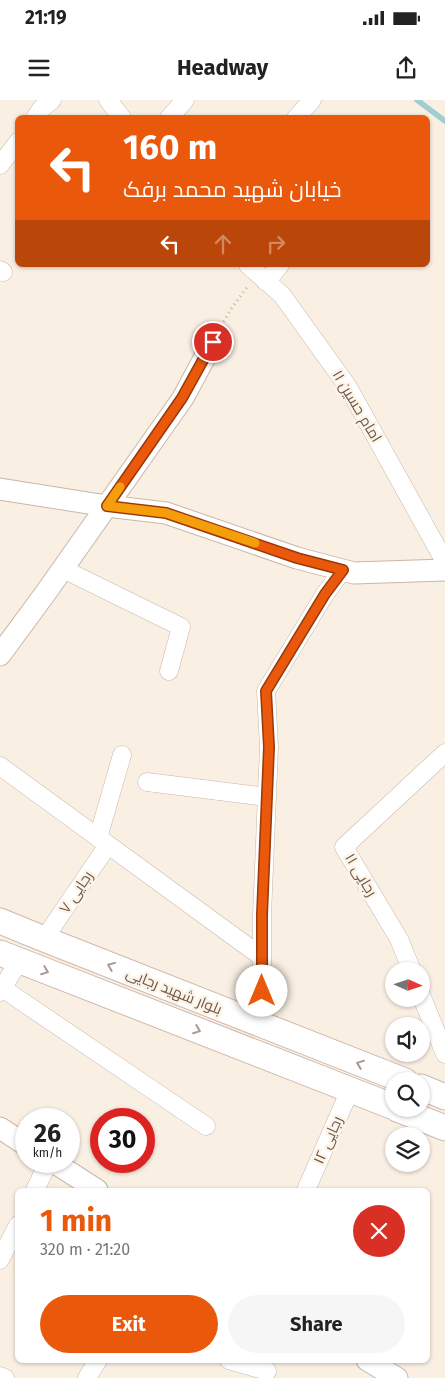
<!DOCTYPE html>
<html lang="en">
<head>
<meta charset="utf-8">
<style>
  body { margin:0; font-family:"Fira Sans",Cairo,sans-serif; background:#f6f6f6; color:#222; height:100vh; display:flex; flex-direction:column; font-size:19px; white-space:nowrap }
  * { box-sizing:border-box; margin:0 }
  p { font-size:16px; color:#767676 }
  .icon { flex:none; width:28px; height:28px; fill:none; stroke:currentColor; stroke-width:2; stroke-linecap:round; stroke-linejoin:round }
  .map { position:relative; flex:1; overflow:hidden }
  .panel { position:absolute; left:15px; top:1088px; width:415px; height:175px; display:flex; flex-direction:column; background:#fff; border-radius:8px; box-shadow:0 1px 4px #0004 }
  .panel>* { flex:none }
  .banner { position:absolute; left:15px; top:15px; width:415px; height:152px; border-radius:8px; box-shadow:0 1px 4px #0004; background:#ea580c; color:#fff; overflow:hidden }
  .needle { width:32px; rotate:93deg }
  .buttons { position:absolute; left:385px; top:862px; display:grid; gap:10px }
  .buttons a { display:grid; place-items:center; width:45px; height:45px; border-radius:50%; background:#fff; box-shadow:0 1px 4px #0004; font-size:25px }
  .speed { position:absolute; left:15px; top:1008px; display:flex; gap:10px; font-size:25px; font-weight:700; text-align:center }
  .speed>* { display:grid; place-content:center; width:65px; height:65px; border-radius:50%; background:#fff; box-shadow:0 1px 4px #0004; line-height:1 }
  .speed small { font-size:12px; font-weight:400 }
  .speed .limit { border:8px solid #d22; background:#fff; color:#111 }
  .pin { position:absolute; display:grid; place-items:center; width:42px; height:42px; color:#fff; margin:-21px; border:2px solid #fff; border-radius:50%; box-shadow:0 1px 5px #0007 }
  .me { position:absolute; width:55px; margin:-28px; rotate:0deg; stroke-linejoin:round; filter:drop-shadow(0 0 4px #0008) }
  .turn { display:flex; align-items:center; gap:18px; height:105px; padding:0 25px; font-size:22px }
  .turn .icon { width:65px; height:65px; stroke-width:2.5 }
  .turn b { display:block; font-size:35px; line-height:42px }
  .lanes { display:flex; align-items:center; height:48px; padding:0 25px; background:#0003; justify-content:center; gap:25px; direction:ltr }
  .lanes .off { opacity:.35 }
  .round { display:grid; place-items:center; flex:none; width:52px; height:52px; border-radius:26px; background:#f6f6f6 }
  .headline { display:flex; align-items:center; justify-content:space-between; height:85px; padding:0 25px }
  h1 { font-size:30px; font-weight:700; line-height:38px; color:#ea580c }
  .primary-button { display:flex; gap:10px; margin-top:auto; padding:10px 25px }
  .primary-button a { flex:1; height:58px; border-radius:30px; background:#ea580c; color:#fff; font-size:20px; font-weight:700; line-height:58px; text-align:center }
  .primary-button a+a { background:#f6f6f6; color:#222 }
  .status { display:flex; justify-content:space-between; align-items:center; height:35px; padding:0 25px; background:#fff; direction:ltr }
  .status svg { height:14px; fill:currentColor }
  header { display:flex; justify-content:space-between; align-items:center; height:65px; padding:0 25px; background:#fff; font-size:22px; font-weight:700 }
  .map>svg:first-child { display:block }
</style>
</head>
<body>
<div class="status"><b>21:19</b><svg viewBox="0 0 49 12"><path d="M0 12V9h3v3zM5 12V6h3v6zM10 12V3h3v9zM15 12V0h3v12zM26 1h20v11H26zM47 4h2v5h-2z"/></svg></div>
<header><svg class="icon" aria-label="menu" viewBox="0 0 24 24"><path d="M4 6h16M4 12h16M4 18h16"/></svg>Headway<svg class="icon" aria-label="share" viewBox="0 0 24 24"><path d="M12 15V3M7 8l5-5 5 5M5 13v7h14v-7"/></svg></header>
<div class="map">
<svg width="445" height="1278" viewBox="0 0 445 1278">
  <rect width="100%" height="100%" fill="#faefe3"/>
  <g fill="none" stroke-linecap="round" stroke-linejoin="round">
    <path stroke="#a0cdd2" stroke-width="5.5" d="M417,0L445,21"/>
    <g stroke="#c9b7aa" stroke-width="19">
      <path id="minor" d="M108,0L122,18
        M35,18L41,9L52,0
        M169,18L185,0
        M296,18L312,0
        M0,65L18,42
        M248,165L282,195L348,287L445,462
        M0,170L3,172
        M266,182L280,165
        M63,469L181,527L169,571
        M0,666L262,857
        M147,682L267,697
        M98,738L122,655
        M44,839L108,745
        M412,871L399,839L344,747L445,653
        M2,888L206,1026
        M0,892L19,861
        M421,895L445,954
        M254,922L262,891V815L269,647L266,591L325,494L343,470
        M35,1090L49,1061
        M306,1090L350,990
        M0,1160L18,1125
        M229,1260L267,1271
        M0,1276L5,1278
        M87,1278L98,1260"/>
    </g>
    <g stroke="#c9b7aa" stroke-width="23">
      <path id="tertiary" d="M0,389L107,406L166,413L297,458L354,473L445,470
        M0,555L47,491L183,298L213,242
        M0,1028L26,1045
        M52,1061L97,1090
        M367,1260L397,1278"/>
    </g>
    <g stroke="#cfb8ab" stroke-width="27">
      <path id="secondary" d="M0,821L44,839L405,981
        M0,853L394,1007
        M421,987L445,997
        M397,1009L445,1028"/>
    </g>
    <path stroke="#d1b0a0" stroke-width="3" stroke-dasharray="1 4" stroke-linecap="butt" d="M221,226L231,209L248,186"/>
    <use href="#minor" stroke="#fff" stroke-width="18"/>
    <use href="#tertiary" stroke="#fff" stroke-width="21"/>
    <use href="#secondary" stroke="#fff" stroke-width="25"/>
  </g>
  <defs><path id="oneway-chevron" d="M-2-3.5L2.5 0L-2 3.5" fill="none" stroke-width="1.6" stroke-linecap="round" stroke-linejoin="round" transform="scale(1.25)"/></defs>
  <g stroke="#a99a93">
    <use href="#oneway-chevron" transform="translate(111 866) rotate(-158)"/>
    <use href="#oneway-chevron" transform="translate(45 871) rotate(21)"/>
    <use href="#oneway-chevron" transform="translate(197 930) rotate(21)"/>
    <use href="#oneway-chevron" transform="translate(360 964) rotate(-159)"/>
  </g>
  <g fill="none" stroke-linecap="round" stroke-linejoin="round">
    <g stroke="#983908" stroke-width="12">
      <path id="route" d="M213,242L182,298L107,406L166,413L297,458L343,470L325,494L266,591L269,647L262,815V891"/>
    </g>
    <use href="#route" stroke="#ea580c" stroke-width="9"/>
    <path stroke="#f59e0b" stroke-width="9" d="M120,387L107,406L166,413L255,443"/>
  </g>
  <g text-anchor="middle" stroke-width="5" stroke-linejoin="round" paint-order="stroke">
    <g font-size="15" fill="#6f564b" stroke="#fdf4e8">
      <text transform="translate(357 306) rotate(59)" y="5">امام حسین ۱۱</text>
      <text transform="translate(361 775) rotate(59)" y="5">رجایی ۱۱</text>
      <text transform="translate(76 792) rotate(-56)" y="5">رجایی ۷</text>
      <text transform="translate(174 891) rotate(22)" y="5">بلوار شهید رجایی</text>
      <text transform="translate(328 1040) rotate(-66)" y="5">رجایی ۱۲</text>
    </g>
  </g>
</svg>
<div class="buttons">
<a><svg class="needle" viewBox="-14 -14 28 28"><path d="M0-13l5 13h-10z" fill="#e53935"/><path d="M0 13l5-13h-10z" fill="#767676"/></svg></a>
<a><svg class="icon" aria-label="sound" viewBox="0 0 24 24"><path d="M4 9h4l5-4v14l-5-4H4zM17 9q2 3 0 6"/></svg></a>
<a><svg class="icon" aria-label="search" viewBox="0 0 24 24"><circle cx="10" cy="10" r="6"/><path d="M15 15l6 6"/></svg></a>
<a><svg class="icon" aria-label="layers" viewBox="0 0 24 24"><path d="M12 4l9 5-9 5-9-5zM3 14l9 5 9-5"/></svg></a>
</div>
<div class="speed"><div>26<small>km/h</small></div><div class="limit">30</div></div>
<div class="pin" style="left:213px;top:242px;background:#d93025"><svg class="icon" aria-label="arrive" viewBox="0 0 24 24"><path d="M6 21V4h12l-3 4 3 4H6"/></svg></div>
<svg class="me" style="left:262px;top:891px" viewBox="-20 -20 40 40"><circle r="19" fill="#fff"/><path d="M0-13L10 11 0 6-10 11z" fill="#ea580c"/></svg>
<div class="banner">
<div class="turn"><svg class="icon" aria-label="left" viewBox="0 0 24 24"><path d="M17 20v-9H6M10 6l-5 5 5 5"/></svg><div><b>160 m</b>خیابان شهید محمد برفک</div></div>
<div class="lanes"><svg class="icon" aria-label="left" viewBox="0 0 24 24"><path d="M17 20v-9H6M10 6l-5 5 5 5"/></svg><svg class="icon off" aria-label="ahead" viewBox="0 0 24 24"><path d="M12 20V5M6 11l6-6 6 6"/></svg><svg class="icon off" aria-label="right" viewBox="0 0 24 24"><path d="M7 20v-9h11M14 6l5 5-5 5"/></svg></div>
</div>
<section class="panel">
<div class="headline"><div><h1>1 min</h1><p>320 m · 21:20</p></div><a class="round" style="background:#d93025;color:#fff"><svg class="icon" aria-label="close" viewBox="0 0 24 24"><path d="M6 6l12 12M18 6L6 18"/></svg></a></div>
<div class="primary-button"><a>Exit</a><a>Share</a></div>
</section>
</div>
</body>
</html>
